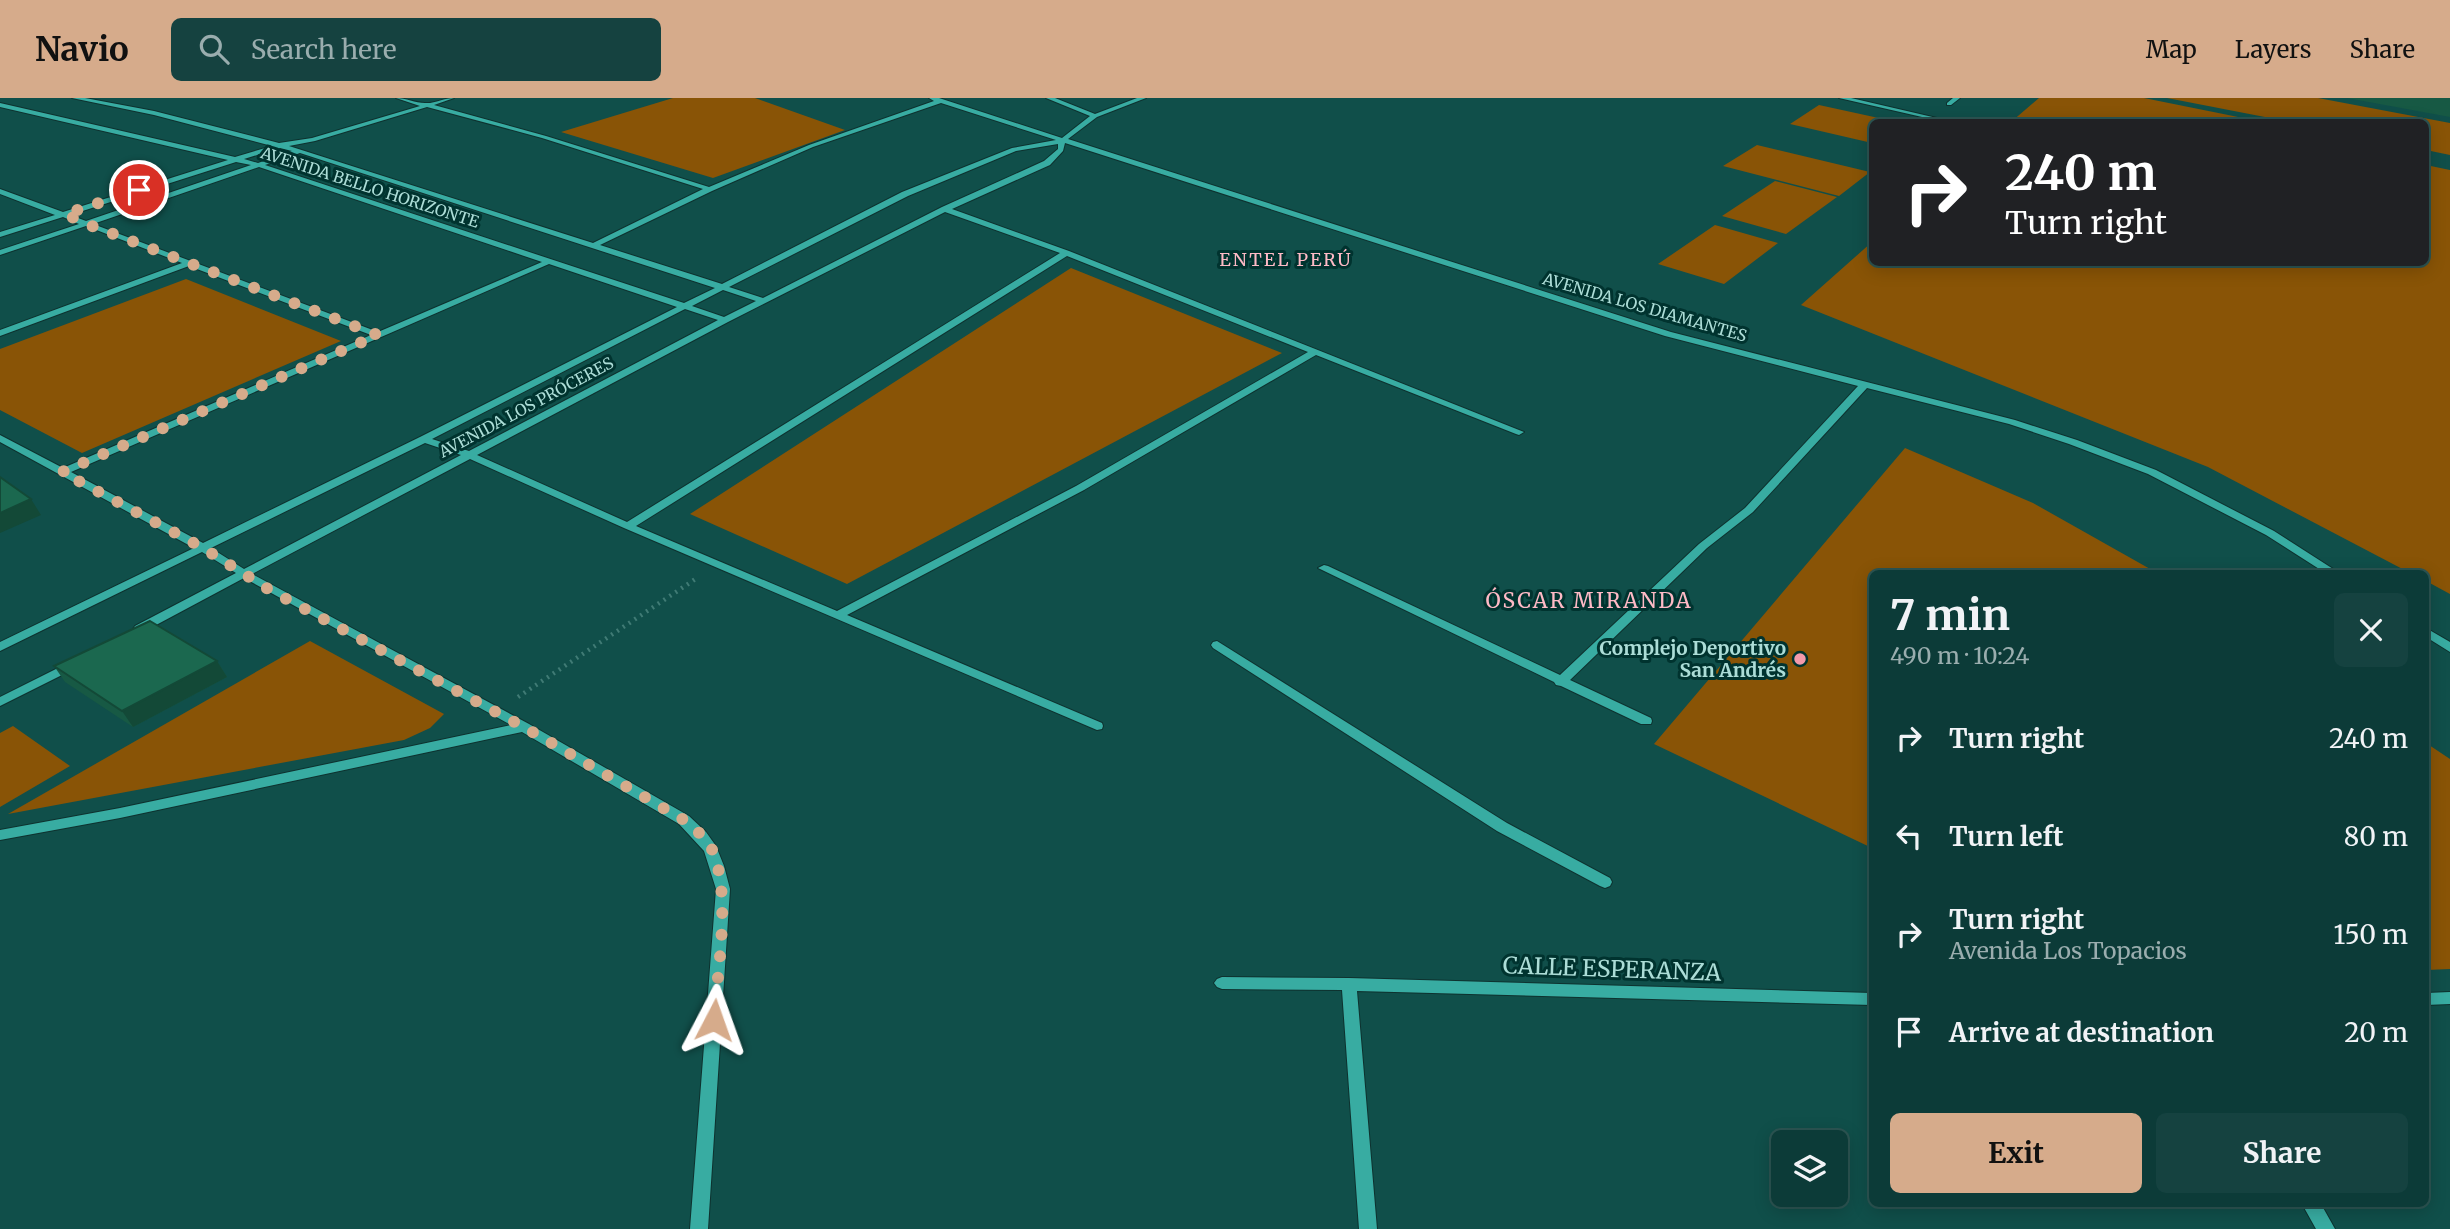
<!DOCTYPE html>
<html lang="en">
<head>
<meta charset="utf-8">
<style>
  body { margin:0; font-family:Merriweather,serif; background:#154240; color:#f1f3f6; height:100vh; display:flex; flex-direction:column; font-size:26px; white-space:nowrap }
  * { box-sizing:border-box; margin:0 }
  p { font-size:23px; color:#9aadae }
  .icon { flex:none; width:38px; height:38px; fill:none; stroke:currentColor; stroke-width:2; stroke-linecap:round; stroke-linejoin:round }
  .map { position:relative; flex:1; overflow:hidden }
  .side { position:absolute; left:1869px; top:472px; width:560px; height:637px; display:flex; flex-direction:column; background:#0c3b38; border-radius:10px; box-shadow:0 4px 18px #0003,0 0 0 2px #2c5553 }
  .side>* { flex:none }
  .top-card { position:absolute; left:1869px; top:21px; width:560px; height:147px; border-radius:10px; box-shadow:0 4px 18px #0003,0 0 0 2px #2c5553; background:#202124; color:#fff; overflow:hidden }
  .buttons { position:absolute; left:1771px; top:1032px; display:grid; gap:14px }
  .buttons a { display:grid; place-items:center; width:77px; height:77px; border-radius:10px; background:#0c3b38; box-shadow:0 4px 18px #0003,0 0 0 2px #2c5553; font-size:35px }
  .pin { position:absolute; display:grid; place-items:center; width:60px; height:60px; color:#fff; margin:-30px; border:4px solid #fff; border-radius:50%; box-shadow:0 2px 7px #0007 }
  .me { position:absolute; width:77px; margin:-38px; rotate:4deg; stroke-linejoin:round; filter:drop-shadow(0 0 5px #0008) }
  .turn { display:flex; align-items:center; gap:24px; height:147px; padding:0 21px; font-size:32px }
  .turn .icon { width:91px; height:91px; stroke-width:2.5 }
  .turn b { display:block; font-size:49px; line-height:60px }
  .round { display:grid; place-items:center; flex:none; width:74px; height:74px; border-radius:10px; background:#154240 }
  .headline { display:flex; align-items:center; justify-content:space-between; height:119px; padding:0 21px }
  h1 { font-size:42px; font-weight:700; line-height:52px }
  .button { display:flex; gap:14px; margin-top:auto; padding:14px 21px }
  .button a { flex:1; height:80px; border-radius:10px; background:#d6ab8b; color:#111; font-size:28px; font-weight:700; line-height:80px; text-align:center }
  .button a+a { background:#154240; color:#f1f3f6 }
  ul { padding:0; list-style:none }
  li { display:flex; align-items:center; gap:21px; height:98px; padding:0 21px }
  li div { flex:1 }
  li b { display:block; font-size:26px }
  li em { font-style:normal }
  header { display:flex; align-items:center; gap:42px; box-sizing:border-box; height:98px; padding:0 35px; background:#d6ab8b; color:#111 }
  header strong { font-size:33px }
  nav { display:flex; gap:38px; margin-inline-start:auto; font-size:24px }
  .search { width:490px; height:63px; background:#154240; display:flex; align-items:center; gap:18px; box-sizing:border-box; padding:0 24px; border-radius:10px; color:#9aadae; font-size:26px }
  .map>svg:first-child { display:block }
</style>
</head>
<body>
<header>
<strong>Navio</strong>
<div class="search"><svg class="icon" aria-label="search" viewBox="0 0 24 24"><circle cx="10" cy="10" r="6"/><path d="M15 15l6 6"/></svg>Search here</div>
<nav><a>Map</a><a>Layers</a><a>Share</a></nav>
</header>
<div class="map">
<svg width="2450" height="1131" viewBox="0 0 2450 1131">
  <rect width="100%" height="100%" fill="#104f4a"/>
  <path fill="#895406" d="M673,0H755L845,32L713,80L561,34Z
    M2039,0H2144L2258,23L2011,24Z
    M2167,0H2318L2450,25V57L2426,52V24H2290Z
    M1819,7L1897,24H1872V45L1790,26Z
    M1757,47L1870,74L1839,98L1723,68Z
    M2426,67L2450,72V496L2426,483V476H2412L2208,369L1801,207L1872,144V164H2426Z
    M1775,83L1837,99L1786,136L1722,118Z
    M1715,127L1778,145L1724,186L1658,166Z
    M1071,170L1282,255L847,486L690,416Z
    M186,181L341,243L82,355L0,312V251Z
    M1905,350L2033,405L2159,476H1872V750L1654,646Z
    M310,543L444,616L430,630L404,642L8,716Z
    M13,628L70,668L0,709V635Z
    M2426,645L2450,661V871L2426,872Z"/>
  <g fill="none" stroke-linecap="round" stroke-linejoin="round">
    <g stroke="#0e322f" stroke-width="2">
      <path id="minor" d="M72,0H85L154,13L279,45L312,40L420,8L396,0C406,0 415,5 425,5C434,6 444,0 454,0L434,7L546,38L709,89L809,47L934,3L929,0H939L1062,40L1090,18L1046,0H1055L1095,16L1137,0H1146L1097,19L1068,41L1671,234L2015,322L2077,342L2156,372L2274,433L2341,476H2327L2266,437L2148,376L2069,346L2009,326L1867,290L1753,414L1707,450L1570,582L1651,620L1652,623L1651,626H1641L1561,588L1556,587L1554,584L1318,470L1324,467L1328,468L1560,577L1699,446L1745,410L1858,288L1665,238L1065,45L1063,53L1050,67L952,111L1069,153L1524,334L1519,337L1516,336L1316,257L1084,392L847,517L1102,625L1103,628L1102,631L1097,632L624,430L470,361L252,476L529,626L689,718L706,734L716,748L724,768L730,791L708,1131H690L716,791L704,753L679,726L522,634L120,720L0,742V732L120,710L511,627L244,480L143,534H135L133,531L135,528L236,475L202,454L0,553V544L194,450L0,344V337L63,370L371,237L189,168L0,238V232L182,165L86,128L0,157V152L79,126L63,119L0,139V134L55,117L0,96V91L63,114L228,62L0,9V5L235,59L272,48L154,17ZM941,5L1056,42L1012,50L902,94L722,186L600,147L712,93L813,49ZM427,9L542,40L703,91L593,145L289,48L315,43ZM1058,46V51L1044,63L942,109L763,200L729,189L908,98L1016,53ZM280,50L292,53L258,65L244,61ZM300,55L715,190L684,205L265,67ZM236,64L251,67L86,123L70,117ZM259,69L542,164L378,234L93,126ZM945,114L1060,155L627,424L477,357L728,224ZM1067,158L1308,254L1076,388L837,513L636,428ZM549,166L677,209L420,339L203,445L71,374ZM723,192L756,203L724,219L692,208ZM685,211L718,222L469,353L432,341ZM425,345L461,357L244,471L211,450Z
        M1839,0H1851L1954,24H1944Z
        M1953,0H1960L1951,7H1947V5Z
        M2426,530L2450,544V554L2426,539Z
        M1217,543L1507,725L1610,780L1612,784L1610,788L1605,790L1600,788L1497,733L1213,550L1211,547L1213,544Z
        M70,564L74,565L76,568L74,571L0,608V599Z
        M1222,879L1349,880L1872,895V907L1357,893L1377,1131H1359L1342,892L1222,891L1217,889L1214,885L1217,881Z
        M2450,894V906L2426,907V895Z
        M2302,1106H2321L2335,1131H2316Z"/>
    </g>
    <path stroke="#407b75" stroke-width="4.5" stroke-dasharray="2 5" stroke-linecap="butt" d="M518,599L697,480"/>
    <use href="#minor" fill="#38aca2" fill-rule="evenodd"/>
  </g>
  <path fill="#175944" d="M2347,0H2450V19Z
    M217,563L227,579L133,629L65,584L54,568Z"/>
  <path fill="#134937" d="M31,401L41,417L0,435V415Z
    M217,563L227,579L133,629L122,613Z"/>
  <path fill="#1b684f" stroke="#134937" stroke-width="2" d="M0,379L31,401L0,415Z
    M150,523L217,563L122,613L54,568Z"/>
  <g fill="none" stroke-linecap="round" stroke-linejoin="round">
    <path stroke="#d6ab8b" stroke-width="12" stroke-dasharray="0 21.6" d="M139,92L65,116L87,126L378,237L62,374L203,450L268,491L524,629L684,722C691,729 702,736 708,744C734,786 717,873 714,922"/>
  </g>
  <circle fill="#f39aab" stroke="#00332f" stroke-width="2.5" cx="1800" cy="561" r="7"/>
  <g text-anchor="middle" stroke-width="6" stroke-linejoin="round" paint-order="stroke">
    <g font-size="16" fill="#acddd7" stroke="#00332f">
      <text transform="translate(370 89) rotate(18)" y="6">AVENIDA BELLO HORIZONTE</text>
      <text transform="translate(1645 209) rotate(16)" y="6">AVENIDA LOS DIAMANTES</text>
      <text transform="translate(526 309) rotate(-28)" y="6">AVENIDA LOS PRÓCERES</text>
    </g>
    <g font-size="18" letter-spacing="2" fill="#febac6" stroke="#00332f">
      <text x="1286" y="168">ENTEL PERÚ</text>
    </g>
    <g font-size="19" font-weight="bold" fill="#acddd7" stroke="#00332f" text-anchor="end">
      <text x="1786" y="557">Complejo Deportivo<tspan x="1786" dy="22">San Andrés</tspan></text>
    </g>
    <g font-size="21" letter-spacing="2" fill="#febac6" stroke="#00332f">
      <text x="1589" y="510">ÓSCAR MIRANDA</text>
    </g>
    <g font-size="23" fill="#acddd7" stroke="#00332f">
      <text transform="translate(1612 871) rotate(2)" y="8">CALLE ESPERANZA</text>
    </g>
  </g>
</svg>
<div class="buttons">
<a><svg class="icon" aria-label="layers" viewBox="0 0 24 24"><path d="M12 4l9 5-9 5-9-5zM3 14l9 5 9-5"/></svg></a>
</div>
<div class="pin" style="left:139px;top:92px;background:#d93025"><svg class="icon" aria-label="arrive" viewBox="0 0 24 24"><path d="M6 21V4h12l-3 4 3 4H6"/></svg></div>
<svg class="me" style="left:714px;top:922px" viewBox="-20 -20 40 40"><path d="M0-17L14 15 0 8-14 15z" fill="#d6ab8b" stroke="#fff" stroke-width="4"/></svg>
<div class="top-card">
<div class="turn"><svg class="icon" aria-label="right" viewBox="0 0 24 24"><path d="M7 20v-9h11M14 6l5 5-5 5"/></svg><div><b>240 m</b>Turn right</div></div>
</div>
<section class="side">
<div class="headline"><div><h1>7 min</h1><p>490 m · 10:24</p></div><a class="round"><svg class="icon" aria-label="close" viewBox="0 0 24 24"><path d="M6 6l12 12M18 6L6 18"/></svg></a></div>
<ul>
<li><svg class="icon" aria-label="right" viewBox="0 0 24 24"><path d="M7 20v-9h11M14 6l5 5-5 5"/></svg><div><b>Turn right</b></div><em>240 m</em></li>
<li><svg class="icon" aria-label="left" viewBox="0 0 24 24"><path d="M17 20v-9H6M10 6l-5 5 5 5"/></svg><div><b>Turn left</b></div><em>80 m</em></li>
<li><svg class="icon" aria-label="right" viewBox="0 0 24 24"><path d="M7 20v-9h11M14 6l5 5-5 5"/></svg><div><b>Turn right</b><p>Avenida Los Topacios</p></div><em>150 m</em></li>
<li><svg class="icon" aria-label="arrive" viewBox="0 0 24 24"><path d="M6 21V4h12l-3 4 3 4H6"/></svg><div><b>Arrive at destination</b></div><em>20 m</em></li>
</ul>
<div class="button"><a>Exit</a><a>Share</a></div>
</section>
</div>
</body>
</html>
